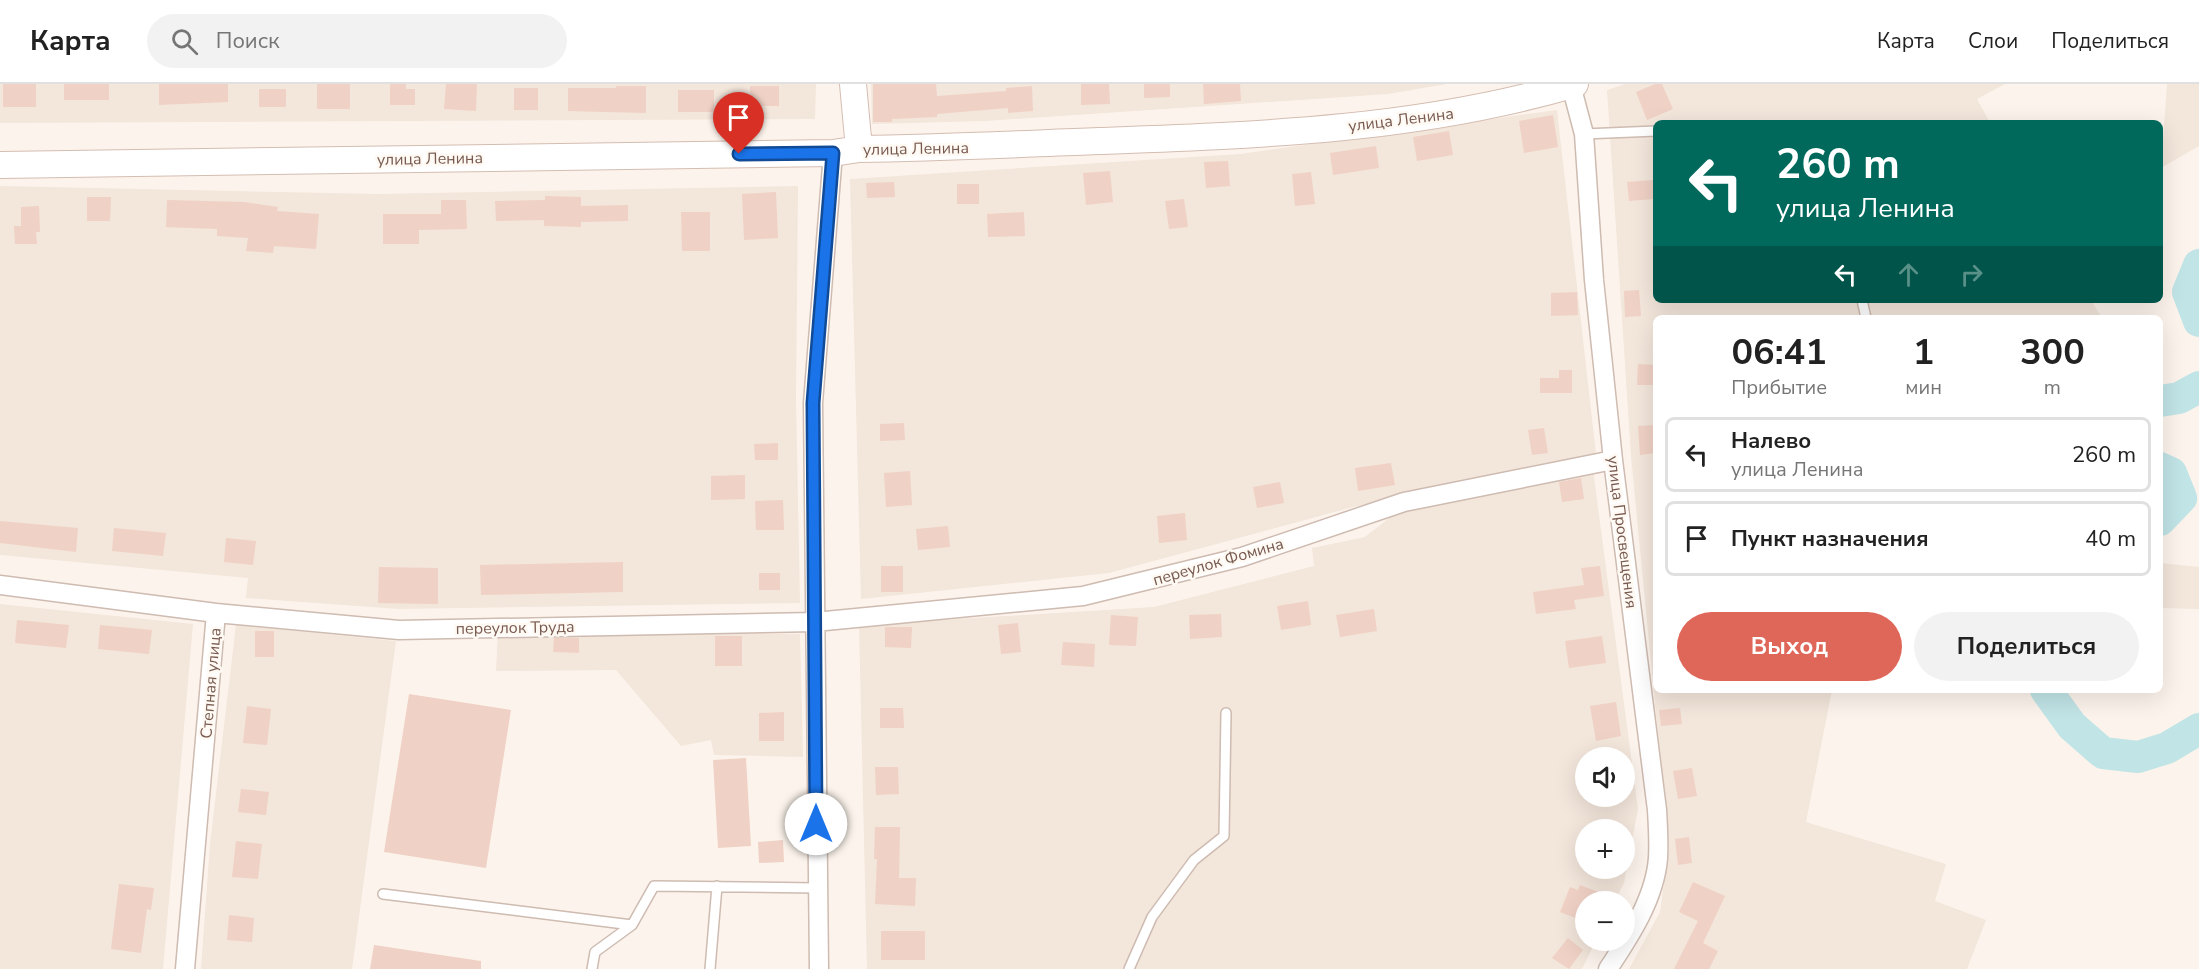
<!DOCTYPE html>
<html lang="ru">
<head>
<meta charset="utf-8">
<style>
  body { margin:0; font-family:"Nunito Sans",sans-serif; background:#f2f2f2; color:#222; height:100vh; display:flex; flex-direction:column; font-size:22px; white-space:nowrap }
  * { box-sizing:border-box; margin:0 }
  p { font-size:20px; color:#767676 }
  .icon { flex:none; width:33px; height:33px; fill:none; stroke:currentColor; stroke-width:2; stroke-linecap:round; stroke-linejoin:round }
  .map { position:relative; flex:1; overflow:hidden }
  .details { position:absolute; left:1653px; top:231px; width:510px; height:378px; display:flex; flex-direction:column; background:#fff; border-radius:9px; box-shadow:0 6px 24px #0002 }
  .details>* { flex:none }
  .top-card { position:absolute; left:1653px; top:36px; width:510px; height:183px; border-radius:9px; box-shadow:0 6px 24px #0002; background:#00695c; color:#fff; overflow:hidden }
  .buttons { position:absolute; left:1575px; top:663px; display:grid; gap:12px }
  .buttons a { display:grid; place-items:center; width:60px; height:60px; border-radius:50%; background:#fff; box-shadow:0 6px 24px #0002; font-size:30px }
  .pin { position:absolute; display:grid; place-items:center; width:51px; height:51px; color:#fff; margin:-62px -26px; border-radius:50% 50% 50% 0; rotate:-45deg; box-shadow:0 0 6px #0007 }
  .pin .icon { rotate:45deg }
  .me { position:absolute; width:66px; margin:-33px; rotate:0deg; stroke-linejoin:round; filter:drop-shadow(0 0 4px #0008) }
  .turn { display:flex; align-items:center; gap:21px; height:126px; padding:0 24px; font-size:27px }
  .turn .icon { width:78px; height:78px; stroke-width:2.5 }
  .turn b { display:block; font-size:42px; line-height:51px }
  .lanes { display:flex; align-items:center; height:57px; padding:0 24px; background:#0003; justify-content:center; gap:30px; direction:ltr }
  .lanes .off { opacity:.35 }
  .eta { display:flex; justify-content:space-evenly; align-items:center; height:102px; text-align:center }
  .eta b { font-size:36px; font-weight:700; line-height:42px }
  .button { display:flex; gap:12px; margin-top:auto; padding:12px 24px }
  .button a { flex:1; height:69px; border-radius:36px; background:#df6759; color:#fff; font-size:24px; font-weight:700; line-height:69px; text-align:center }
  .button a+a { background:#f2f2f2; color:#222 }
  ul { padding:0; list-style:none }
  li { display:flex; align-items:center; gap:18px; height:75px; margin:0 12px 9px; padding:0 12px; border:3px solid #e0e0e0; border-radius:9px }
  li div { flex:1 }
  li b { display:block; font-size:22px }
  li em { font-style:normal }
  header { display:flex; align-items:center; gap:36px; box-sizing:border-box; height:84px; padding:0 30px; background:#fff; border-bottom:2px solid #e0e0e0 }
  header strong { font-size:28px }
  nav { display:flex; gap:33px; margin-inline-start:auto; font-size:21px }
  .search { width:420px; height:54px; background:#f2f2f2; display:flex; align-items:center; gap:15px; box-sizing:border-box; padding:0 21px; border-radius:33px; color:#767676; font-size:22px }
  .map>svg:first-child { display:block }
</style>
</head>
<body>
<header>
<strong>Карта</strong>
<div class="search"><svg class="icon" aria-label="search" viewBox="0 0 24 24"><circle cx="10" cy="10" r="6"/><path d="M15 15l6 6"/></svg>Поиск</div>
<nav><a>Карта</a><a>Слои</a><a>Поделиться</a></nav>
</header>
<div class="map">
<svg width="2199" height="885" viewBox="0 0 2199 885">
  <rect width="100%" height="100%" fill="#fcf4ec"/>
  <path fill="#f3e6db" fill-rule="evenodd" d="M0,0H816L815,35L0,39Z
    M871,0H1447L1388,10L985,37L872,40Z
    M1625,0H2005L1977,15L1990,39H1656V216H2091L2102,234H1656V606H1832L1806,738L1946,780L1935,817L1986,836L1967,885H1629L1660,828L1669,765L1631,372L1607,6Z
    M2167,0H2199V62L2161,84Z
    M1557,26L1596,370L1353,423L1109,489L861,515L850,95L1240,70Z
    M0,102L378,110L798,102L796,317L800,519L399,525L246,514L248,494L0,471Z
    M1593,386L1638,725L1624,799L1615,817L1586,818V856L1596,857L1582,885H867L859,541L1154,523L1314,482L1312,464L1365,453L1398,427ZM1586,674H1624V712H1586ZM1586,746H1624V784H1586Z
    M2160,479L2199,483V525L2160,524Z
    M0,520L193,540L163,885H0Z
    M236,541L396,557L352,885H201L210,760Z
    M498,547L800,550L803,673L714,671L711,656L681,662L616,586L496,587Z"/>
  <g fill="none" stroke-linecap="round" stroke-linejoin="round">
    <path stroke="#c1e4e6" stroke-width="32" d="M2199,181L2188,208L2199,237
      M2160,317L2179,314L2199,303
      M2160,384L2171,389L2181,414L2160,436
      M2046,606L2072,642L2103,669L2138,673L2167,664L2199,645"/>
  </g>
  <path fill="#f0d1c5" d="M3,0H36V23H3Z
    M64,0H109V16H64Z
    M159,0H228V18L159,21Z
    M317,0H350V25H317Z
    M390,0H406V5H415V21H390Z
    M446,0H477L476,27L444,25Z
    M873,0H936L937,12L1006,7V4L1032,2L1033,27L1008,29V24L937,30V33L892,35V38H873Z
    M1081,0H1109L1110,20L1081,21Z
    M1144,0H1170V13L1144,14Z
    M1203,0H1240L1241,17L1204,20Z
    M1655,0H1662L1673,25L1647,36L1636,8Z
    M616,2H646V29L568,27V4H616Z
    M750,2H779V22H751Z
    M514,4H538V26H514Z
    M259,5H286V23H259Z
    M678,6H714V28H678Z
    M1553,31L1558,63L1524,69L1519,37Z
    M1449,47L1453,71L1417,77L1413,53Z
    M1376,62L1379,84L1333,91L1330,69Z
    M1228,77L1230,102L1206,104L1204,78Z
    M1110,87L1113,118L1086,121L1083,89Z
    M1311,88L1315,120L1295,122L1292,90Z
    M1653,96L1654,115L1629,117L1627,98Z
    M894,98L895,113L867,114L866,99Z
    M957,100H979V120H957Z
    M776,108L778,154L744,156L742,110Z
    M545,112L581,113V122L628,121V137L581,138V143L544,142V136L496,137L495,117L545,116Z
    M87,113H111L110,137H87Z
    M1184,115L1188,143L1169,145L1165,117Z
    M167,116L244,118L278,123L277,127L319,130L316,165L274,162L273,169L246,167L248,154L217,152V145L166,143Z
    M441,116H466L467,145L419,146V160H383V130H441Z
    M39,122L40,148H36L37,160H15L14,142H21V123Z
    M681,128H710V167H682Z
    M1024,128L1025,152L988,153L987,130Z
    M1639,206L1641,232L1625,233L1624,207Z
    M1577,208L1578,231L1551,232V209Z
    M1638,280L1656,281V301H1637Z
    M1559,286H1572V309H1540V294H1559Z
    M904,339L905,356L880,357V340Z
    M1656,341V369L1640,371L1638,342Z
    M1544,344L1548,369L1532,371L1528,346Z
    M778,359V376H755L754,360Z
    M1391,379L1395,401L1358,407L1355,384Z
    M910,387L912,421L886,423L884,389Z
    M745,391V415L711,416V392Z
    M1581,394L1584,415L1562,418L1559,398Z
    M1280,398L1284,419L1257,424L1253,403Z
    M783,416L784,446H756L755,417Z
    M1185,429L1187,456L1159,459L1157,432Z
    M0,437L78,444L76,468L0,459Z
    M948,442L950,463L918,466L916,445Z
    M114,444L166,449L163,472L112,467Z
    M226,454L256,457L253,481L224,478Z
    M623,478V508L481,511L480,481Z
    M881,482H903V508H881Z
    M1600,482L1604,512L1574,516L1576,525L1536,530L1533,508L1584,501L1581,484Z
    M379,483L438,484V520L378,519Z
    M759,489H780V506H759Z
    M1308,517L1311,541L1281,546L1277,522Z
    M1374,525L1377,547L1340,553L1336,531Z
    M1221,530L1222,553L1190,555L1189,531Z
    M1111,531L1138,533L1136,562L1109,561Z
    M17,536L69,541L66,564L15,559Z
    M1018,539L1021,568L1001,570L998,541Z
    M100,541L152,546L149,570L98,565Z
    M885,543H912L911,564L885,563Z
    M255,547H274V573H255Z
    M715,552H742V582H715Z
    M1602,552L1606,579L1569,584L1565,557Z
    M554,554H579V569L553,568Z
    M1063,558L1095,560L1094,583L1061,581Z
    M409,610L511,626L486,784L384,768Z
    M1616,618L1621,652L1596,657L1590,622Z
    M247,622L271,625L267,661L243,659Z
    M880,624H903L904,644H880Z
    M1680,624L1682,640L1661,642L1659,626Z
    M784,628V657H759V629Z
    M746,674L751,762L718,764L713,676Z
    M875,683H898L899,710L876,711Z
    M1692,684L1697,712L1678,715L1673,687Z
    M241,705L269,708L266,731L238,728Z
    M875,743H900L899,794H916L915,822L875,820L877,775H874Z
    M1689,753L1692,779L1678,781L1675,755Z
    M783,756L784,778L759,779L758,758Z
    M236,757L262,760L258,795L232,793Z
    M1693,798L1725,812L1703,859L1718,867L1709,885H1674L1698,837L1679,828Z
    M119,800L154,804L151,826L147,825L141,869L111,865Z
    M1580,801L1619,816V818H1586V838L1560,828L1570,803L1578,806Z
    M229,831L254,834L252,858L227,856Z
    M881,847H925V876H881Z
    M1568,854L1583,866L1569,885L1552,874Z
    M374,861L481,877V885H370Z"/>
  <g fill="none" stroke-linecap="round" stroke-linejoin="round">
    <g stroke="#cebbb1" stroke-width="12">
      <path id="lane" d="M1584,50L1656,47
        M1862,216L1866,234
        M383,810L632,841
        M592,885L595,868L632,841L654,802L817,804
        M710,885L717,802
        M1129,885L1152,833L1194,776L1224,752L1226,629"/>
    </g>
    <g stroke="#cebbb1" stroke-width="21">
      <path id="street" d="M1571,1L1584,50L1594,196L1613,376L1657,726C1658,742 1659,758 1658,774C1655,814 1630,852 1608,885
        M0,501L216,529L185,885
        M216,529L399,546L815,538L1083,512L1242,473L1404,418L1613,376
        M819,885L813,319L833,69"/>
    </g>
    <g stroke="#d4bdb2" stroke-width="28">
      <path id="secondary" d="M853,0L859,65
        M0,81L833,69L859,65C939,64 1019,60 1099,57C1261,51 1418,46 1575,0"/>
    </g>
    <use href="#lane" stroke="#fff" stroke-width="9"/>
    <use href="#street" stroke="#fff" stroke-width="18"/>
    <use href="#secondary" stroke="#fff" stroke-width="26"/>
  </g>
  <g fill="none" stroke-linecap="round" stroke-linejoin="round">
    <g stroke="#114b97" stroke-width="15">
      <path id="route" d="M739,70L833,69L813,319L816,740"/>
    </g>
    <use href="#route" stroke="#1a73e8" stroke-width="10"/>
  </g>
  <g text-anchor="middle" stroke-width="5" stroke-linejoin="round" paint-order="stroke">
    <g font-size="16" fill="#77594f" stroke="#fef9f3">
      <text transform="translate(1401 35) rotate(-7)" y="6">улица Ленина</text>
      <text transform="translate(916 64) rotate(-1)" y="6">улица Ленина</text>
      <text transform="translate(430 74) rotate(-1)" y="6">улица Ленина</text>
      <text transform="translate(1623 448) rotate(83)" y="6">улица Просвещения</text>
      <text transform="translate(1218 477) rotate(-16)" y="6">переулок Фомина</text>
      <text transform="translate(515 543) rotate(-1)" y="6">переулок Труда</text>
      <text transform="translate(210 599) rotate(-85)" y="6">Степная улица</text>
    </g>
  </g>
</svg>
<div class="buttons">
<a><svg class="icon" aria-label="sound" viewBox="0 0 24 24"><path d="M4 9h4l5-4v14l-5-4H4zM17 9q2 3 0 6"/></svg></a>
<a>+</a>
<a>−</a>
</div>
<div class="pin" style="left:739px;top:70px;background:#d93025"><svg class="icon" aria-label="arrive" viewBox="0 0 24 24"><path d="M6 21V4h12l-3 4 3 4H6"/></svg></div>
<svg class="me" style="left:816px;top:740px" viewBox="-20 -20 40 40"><circle r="19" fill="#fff"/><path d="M0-13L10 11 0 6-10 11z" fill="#1a73e8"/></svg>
<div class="top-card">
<div class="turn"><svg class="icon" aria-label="left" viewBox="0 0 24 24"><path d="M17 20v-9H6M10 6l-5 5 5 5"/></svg><div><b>260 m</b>улица Ленина</div></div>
<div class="lanes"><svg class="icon" aria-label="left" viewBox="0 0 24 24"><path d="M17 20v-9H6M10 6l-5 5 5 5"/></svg><svg class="icon off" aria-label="ahead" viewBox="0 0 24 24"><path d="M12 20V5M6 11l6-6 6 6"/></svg><svg class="icon off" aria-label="right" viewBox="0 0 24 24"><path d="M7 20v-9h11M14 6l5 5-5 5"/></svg></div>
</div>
<section class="details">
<div class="eta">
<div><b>06:41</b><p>Прибытие</p></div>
<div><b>1</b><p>мин</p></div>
<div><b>300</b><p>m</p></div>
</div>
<ul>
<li><svg class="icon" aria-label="left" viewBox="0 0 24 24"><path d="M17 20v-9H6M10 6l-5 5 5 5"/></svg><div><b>Налево</b><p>улица Ленина</p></div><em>260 m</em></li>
<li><svg class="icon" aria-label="arrive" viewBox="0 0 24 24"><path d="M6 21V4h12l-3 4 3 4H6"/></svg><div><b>Пункт назначения</b></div><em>40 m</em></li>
</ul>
<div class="button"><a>Выход</a><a>Поделиться</a></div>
</section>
</div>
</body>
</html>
